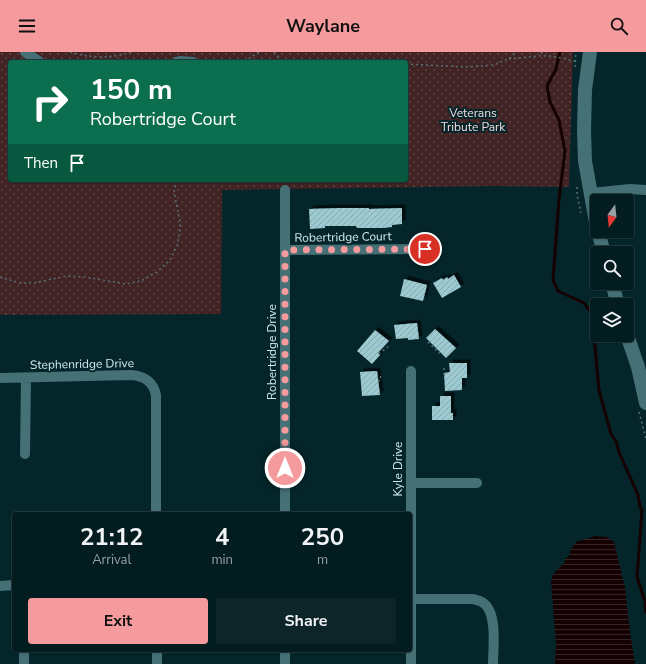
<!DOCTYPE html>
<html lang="en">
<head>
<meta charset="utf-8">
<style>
  body { margin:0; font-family:"Nunito Sans",sans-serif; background:#0d2529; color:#f1f3f6; height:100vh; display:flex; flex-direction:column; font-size:15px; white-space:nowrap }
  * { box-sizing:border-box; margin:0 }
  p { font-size:13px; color:#97a1a5 }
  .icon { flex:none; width:22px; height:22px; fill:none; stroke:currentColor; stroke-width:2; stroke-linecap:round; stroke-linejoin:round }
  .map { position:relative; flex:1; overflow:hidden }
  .sheet { position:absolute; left:12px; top:460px; width:400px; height:140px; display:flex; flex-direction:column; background:#031c20; border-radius:4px; box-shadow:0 1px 3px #0004,0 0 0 1px #243a3e }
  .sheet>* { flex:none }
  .banner { position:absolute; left:8px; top:8px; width:400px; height:122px; border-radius:4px; box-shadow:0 1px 3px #0004,0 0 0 1px #243a3e; background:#0b6e4f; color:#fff; overflow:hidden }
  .needle { width:26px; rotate:195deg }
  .controls { position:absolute; left:590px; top:142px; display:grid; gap:8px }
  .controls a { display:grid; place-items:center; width:44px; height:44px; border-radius:4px; background:#031c20; box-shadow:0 1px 3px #0004,0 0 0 1px #243a3e; font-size:20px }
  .pin { position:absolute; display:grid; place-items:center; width:34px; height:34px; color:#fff; margin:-17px; border:2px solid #fff; border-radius:50%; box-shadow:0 1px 4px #0007 }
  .me { position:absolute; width:44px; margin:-22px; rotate:0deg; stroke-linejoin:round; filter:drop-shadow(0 0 3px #0008) }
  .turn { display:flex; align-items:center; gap:14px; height:84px; padding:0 16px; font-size:18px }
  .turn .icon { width:52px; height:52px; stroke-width:2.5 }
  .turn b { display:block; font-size:28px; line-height:34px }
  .then { display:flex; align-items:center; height:38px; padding:0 16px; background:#0003; gap:8px; font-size:15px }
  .eta { display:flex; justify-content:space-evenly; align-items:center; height:68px; text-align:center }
  .eta b { font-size:24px; font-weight:700; line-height:28px }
  .cta { display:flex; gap:8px; margin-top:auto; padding:8px 16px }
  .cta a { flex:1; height:46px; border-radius:4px; background:#f59b9d; color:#111; font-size:16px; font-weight:700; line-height:46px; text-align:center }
  .cta a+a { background:#0d2529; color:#f1f3f6 }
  header { display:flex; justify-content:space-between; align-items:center; height:52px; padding:0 16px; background:#f59b9d; color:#111; font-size:18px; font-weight:700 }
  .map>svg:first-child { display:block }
</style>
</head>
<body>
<header><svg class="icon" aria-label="menu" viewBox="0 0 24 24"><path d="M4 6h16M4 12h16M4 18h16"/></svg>Waylane<svg class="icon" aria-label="search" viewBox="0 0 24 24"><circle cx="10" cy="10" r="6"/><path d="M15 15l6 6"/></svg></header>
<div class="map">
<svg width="646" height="612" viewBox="0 0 646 612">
  <defs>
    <pattern id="park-dots" width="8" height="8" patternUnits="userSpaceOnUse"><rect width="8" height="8" fill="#412324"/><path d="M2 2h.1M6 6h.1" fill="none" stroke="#5c4344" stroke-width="1.8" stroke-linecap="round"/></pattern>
    <pattern id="water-rules" width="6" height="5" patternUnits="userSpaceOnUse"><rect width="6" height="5" fill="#150102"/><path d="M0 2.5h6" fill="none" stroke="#362627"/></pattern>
    <pattern id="building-hatch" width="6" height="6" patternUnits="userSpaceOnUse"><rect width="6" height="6" fill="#9dc9d0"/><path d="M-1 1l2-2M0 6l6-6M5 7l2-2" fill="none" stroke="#86a8ae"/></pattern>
    <filter id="shadow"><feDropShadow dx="3.5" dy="-3.5" stdDeviation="0" flood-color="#0009"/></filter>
  </defs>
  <rect width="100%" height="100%" fill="#04262b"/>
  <path fill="url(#park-dots)" fill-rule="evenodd" d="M0,0H573L569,135L496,134L222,138L221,262L0,263ZM10,10H406V128H10Z"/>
  <path fill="url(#water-rules)" d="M595,484L607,485L614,490L625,536L630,580L635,612H555L556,592L551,529L553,522L565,510V507L569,504L571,497L577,489L587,487Z"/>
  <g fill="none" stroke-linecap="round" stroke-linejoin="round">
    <path stroke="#150102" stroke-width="3" d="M560,0L556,17L547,34L550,50L559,68L565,99L559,147L553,228L558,239L584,251L592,262L599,338L611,382L616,389L619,400L638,443L640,455L642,458L637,525L645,549L646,560"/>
  </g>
  <path fill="url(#building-hatch)" filter="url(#shadow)" d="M340,156H369V157L402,156V172L392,173V175L384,176H357L356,174H325V176L310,177L309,157Z
    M454,223L461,235L442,246L433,231L442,226L443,228L447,225L448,227Z
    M404,227L427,233L423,249L400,244Z
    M417,271L419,287L408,288V286L396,287L394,273Z
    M435,277L456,296L446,306L426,286Z
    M375,278L389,289L378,301L380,303L372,312L357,299Z
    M449,311H467V326H462V338L445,339L444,321L450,320Z
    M377,319L380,343L362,344L360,320Z
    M440,344H451V361H453V368H432V354H440Z"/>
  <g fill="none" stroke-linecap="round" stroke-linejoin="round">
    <path stroke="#547176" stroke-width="1.5" stroke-dasharray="2 3" stroke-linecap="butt" d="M70,0C90,6 111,7 131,0
      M274,0L283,10
      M541,0L544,4
      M509,7L538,4H551L575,9
      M245,10L251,5L259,0
      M406,12L466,15L494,13L512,5L515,0
      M575,15L576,0
      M577,135V143L581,161
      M594,207L597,219
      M0,225L20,231H34L66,224L84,225L126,232L141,229L157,220L170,208L177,194L180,179V169L174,140L176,132L179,128
      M428,290L439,301L440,300
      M379,300L380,301L389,294
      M444,316V323
      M378,329L381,328L380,323
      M639,360L646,387"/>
    <path stroke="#457076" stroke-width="10" d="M25,0L40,10
      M176,10L180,9L193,10
      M285,138V462
      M591,141L630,137L646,138
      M285,198L425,197
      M0,326L131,323C144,324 153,329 156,343V462
      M25,402L26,326
      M411,431H477
      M0,534L14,533
      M410,547H473C476,548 479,548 482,550C498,559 493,596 493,612
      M24,598V612
      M157,598V612
      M285,598V612
      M411,612V319"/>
    <path stroke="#457076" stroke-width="14" d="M590,0L585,38L584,79L585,109L597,176
      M598,179L604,201
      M612,231L618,253
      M627,283L638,315L646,351"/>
  </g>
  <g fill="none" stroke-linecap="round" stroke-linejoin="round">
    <path stroke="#f59b9d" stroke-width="7" stroke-dasharray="0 12.6" d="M285,416V198L425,197"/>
  </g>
  <g text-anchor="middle" stroke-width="4" stroke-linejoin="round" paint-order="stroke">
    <g font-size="12" fill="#f6dada" stroke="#04262b">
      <text x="473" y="65">Veterans<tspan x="473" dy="14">Tribute Park</tspan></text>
    </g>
    <g font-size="12" fill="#d3e9ed" stroke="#04262b">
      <text transform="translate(343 185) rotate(-1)" y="4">Robertridge Court</text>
      <text transform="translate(272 300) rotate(-90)" y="4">Robertridge Drive</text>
      <text transform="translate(82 312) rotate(-1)" y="4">Stephenridge Drive</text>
      <text transform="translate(398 417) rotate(-90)" y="4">Kyle Drive</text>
    </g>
  </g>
</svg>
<div class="controls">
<a><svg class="needle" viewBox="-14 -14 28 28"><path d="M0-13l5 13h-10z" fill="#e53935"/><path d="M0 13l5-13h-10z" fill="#97a1a5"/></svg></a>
<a><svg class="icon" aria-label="search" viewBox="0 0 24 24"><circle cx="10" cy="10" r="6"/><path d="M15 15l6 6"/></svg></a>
<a><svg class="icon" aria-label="layers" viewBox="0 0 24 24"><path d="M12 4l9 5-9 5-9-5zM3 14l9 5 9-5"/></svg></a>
</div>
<div class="pin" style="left:425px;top:197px;background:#d93025"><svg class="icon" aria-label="arrive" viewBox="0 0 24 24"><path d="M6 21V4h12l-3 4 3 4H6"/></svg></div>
<svg class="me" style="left:285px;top:416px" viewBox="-20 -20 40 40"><circle r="17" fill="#f59b9d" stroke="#fff" stroke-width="3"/><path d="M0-11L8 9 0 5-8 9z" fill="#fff"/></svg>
<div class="banner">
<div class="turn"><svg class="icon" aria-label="right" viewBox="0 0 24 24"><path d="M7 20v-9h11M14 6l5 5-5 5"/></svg><div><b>150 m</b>Robertridge Court</div></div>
<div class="then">Then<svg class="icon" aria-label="arrive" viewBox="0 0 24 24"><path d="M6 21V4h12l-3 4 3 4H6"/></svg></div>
</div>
<section class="sheet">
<div class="eta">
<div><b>21:12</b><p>Arrival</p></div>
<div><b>4</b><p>min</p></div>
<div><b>250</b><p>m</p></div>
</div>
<div class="cta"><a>Exit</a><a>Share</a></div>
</section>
</div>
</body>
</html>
